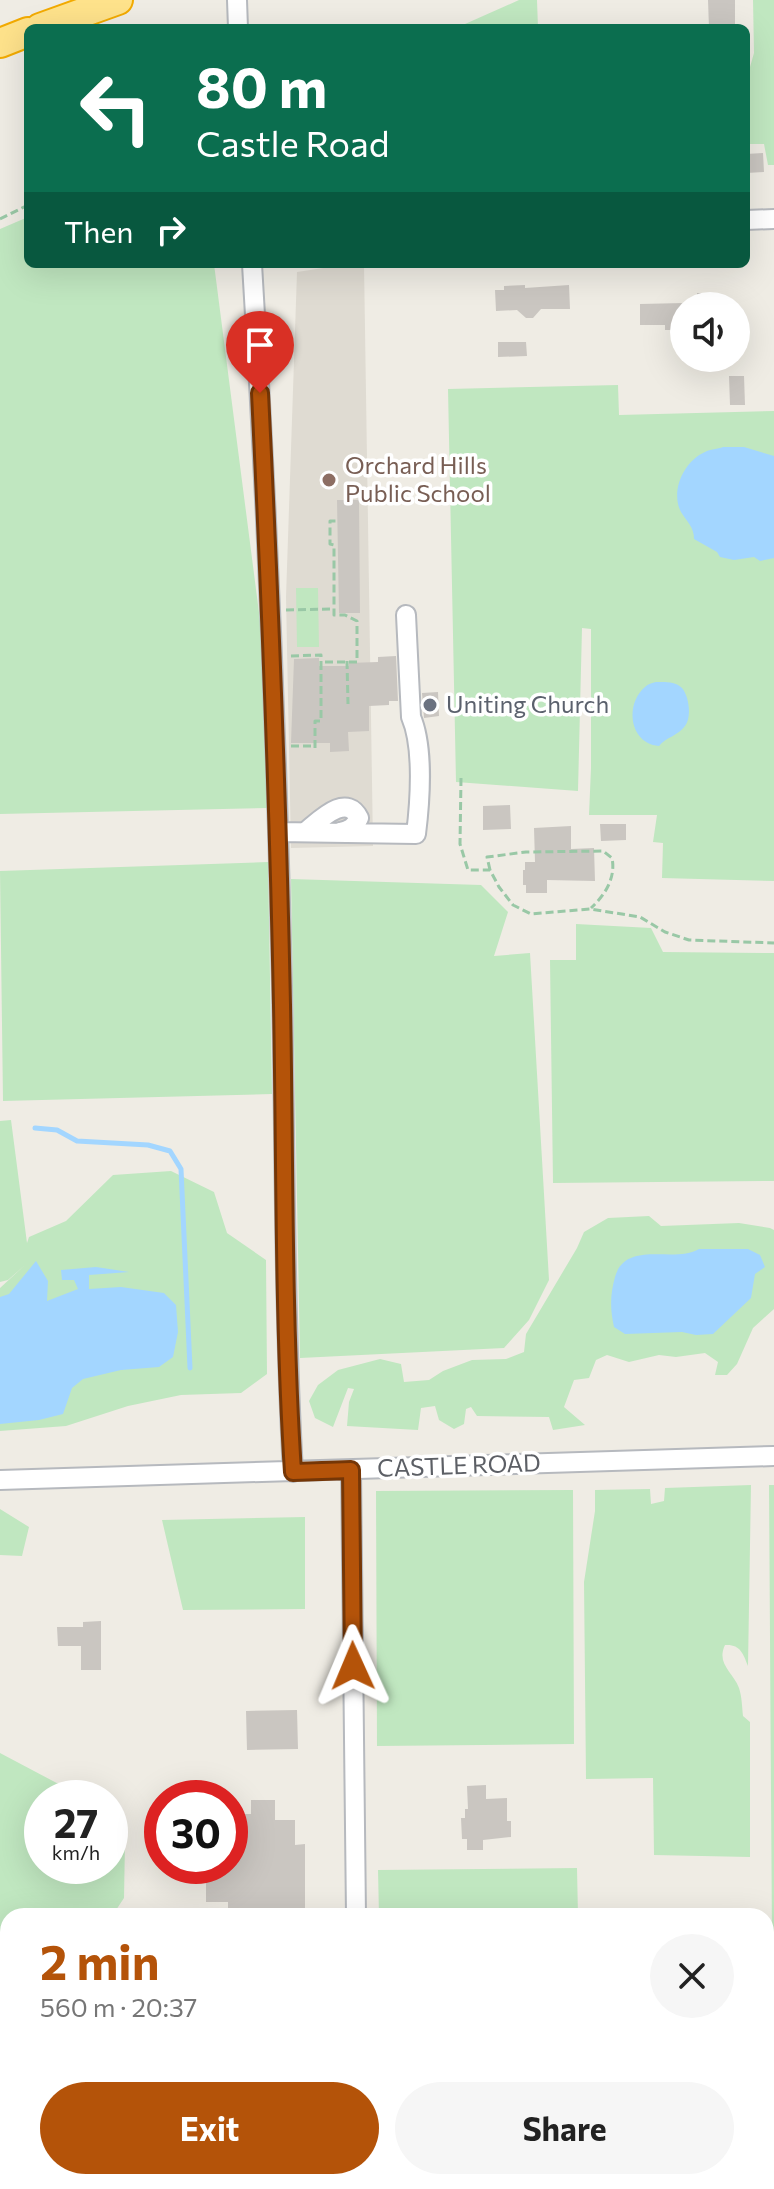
<!DOCTYPE html>
<html lang="en">
<head>
<meta charset="utf-8">
<style>
  body { margin:0; font-family:Commissioner,sans-serif; background:#f6f6f6; color:#222; height:100vh; display:flex; flex-direction:column; font-size:30px; white-space:nowrap }
  * { box-sizing:border-box; margin:0 }
  p { font-size:26px; color:#767676 }
  .icon { flex:none; width:44px; height:44px; fill:none; stroke:currentColor; stroke-width:2; stroke-linecap:round; stroke-linejoin:round }
  .map { position:relative; flex:1; overflow:hidden }
  .drawer { position:absolute; left:0px; top:1908px; width:774px; height:282px; display:flex; flex-direction:column; background:#fff; border-radius:24px 24px 0 0; box-shadow:0 8px 32px #0002 }
  .drawer>* { flex:none }
  .hud { position:absolute; left:24px; top:24px; width:726px; height:244px; border-radius:12px; box-shadow:0 8px 32px #0002; background:#0b6e4f; color:#fff; overflow:hidden }
  .fabs { position:absolute; left:670px; top:292px; display:grid; gap:16px }
  .fabs a { display:grid; place-items:center; width:80px; height:80px; border-radius:50%; background:#fff; box-shadow:0 8px 32px #0002; font-size:40px }
  .speed { position:absolute; left:24px; top:1780px; display:flex; gap:16px; font-size:40px; font-weight:700; text-align:center }
  .speed>* { display:grid; place-content:center; width:104px; height:104px; border-radius:50%; background:#fff; box-shadow:0 8px 32px #0002; line-height:1 }
  .speed small { font-size:20px; font-weight:400 }
  .speed .limit { border:12px solid #d22; background:#fff; color:#111 }
  .pin { position:absolute; display:grid; place-items:center; width:68px; height:68px; color:#fff; margin:-82px -34px; border-radius:50% 50% 50% 0; rotate:-45deg; box-shadow:0 0 8px #0007 }
  .pin .icon { rotate:45deg }
  .me { position:absolute; width:88px; margin:-44px; rotate:359deg; stroke-linejoin:round; filter:drop-shadow(0 0 6px #0008) }
  .turn { display:flex; align-items:center; gap:28px; height:168px; padding:0 40px; font-size:36px }
  .turn .icon { width:104px; height:104px; stroke-width:2.5 }
  .turn b { display:block; font-size:56px; line-height:68px }
  .then { display:flex; align-items:center; height:76px; padding:0 40px; background:#0003; gap:16px; font-size:30px }
  .round { display:grid; place-items:center; flex:none; width:84px; height:84px; border-radius:42px; background:#f6f6f6 }
  .headline { display:flex; align-items:center; justify-content:space-between; height:136px; padding:0 40px }
  h1 { font-size:48px; font-weight:700; line-height:60px; color:#b45309 }
  .action { display:flex; gap:16px; margin-top:auto; padding:16px 40px }
  .action a { flex:1; height:92px; border-radius:48px; background:#b45309; color:#fff; font-size:32px; font-weight:700; line-height:92px; text-align:center }
  .action a+a { background:#f6f6f6; color:#222 }
  .map>svg:first-child { display:block }
</style>
</head>
<body>
<div class="map">
<svg width="774" height="2189" viewBox="0 0 774 2189">
  <rect width="100%" height="100%" fill="#efece4"/>
  <path fill="#dfdbd2" d="M350,264H364L373,846L291,848L286,597L297,272Z"/>
  <path fill="#c0e7c0" d="M519,0H537L538,28H456Z
    M753,0H774V165H768L764,144H746V81L754,53Z
    M28,217V264H214L265,659L267,808L0,814V229Z
    M618,385L619,415L774,411V881L662,878L663,843L653,842L657,815H589L591,768V629L582,628L578,791L456,782L448,389Z
    M296,588H318L319,647H297Z
    M268,862L272,1094L3,1101L0,871Z
    M291,879L481,885L508,912L494,956L530,953L549,1280L529,1320L504,1348L300,1358Z
    M576,924L651,928L663,952L774,953V1181L553,1183L550,960H576Z
    M11,1120L27,1243L29,1237L66,1221L113,1175L171,1171L214,1192L227,1233L266,1260L267,1374L241,1393L181,1395L128,1406L66,1426L0,1431V1288L25,1265L8,1280L0,1282V1121Z
    M649,1216L661,1226L739,1223L770,1228L774,1230V1309L753,1328L737,1364L727,1375H715L718,1362L705,1353L676,1357L659,1355L629,1362L607,1355L596,1360L589,1378L574,1380L564,1407L585,1425L553,1430L549,1417L477,1416L471,1407L466,1409L464,1424L454,1429L439,1420L435,1406L421,1408L418,1430L347,1426L349,1402L354,1389L348,1388L333,1427L315,1418L309,1401L318,1385L338,1370L380,1359L401,1364L404,1382L429,1380L443,1371L472,1360L506,1359L524,1352L526,1334L577,1248L584,1232L608,1218Z
    M751,1485L748,1666C743,1653 740,1644 725,1645C716,1664 733,1672 739,1688C742,1697 742,1707 743,1716L750,1722V1857L654,1855L653,1778L586,1779L584,1582L595,1511V1490L650,1489L651,1504L664,1501L665,1488Z
    M769,1485H774V1942H772Z
    M573,1490L574,1744L377,1746L376,1491Z
    M0,1509L29,1527L22,1556L0,1555Z
    M305,1517V1609L183,1610L162,1520Z
    M0,1753L85,1798H42V1866H110V1820L125,1842L124,1898L112,1916H8V2182H334V2189H0Z
    M577,1868L578,1916H379L378,1870Z
    M766,2081L774,2091V2189H383V2182H766Z"/>
  <path fill="#a3d6ff" d="M723,447H744L774,456V558L760,561L754,557L734,560L720,557L717,552L694,539C694,527 687,522 681,512C670,491 684,461 705,452C710,449 718,449 723,447Z
    M656,682C665,682 675,681 682,688C689,696 692,717 685,726C678,736 666,737 659,746C630,744 624,705 645,687C648,684 652,683 656,682Z
    M699,1249H748L760,1255L765,1267L755,1274L751,1298L713,1334L696,1335L682,1332L625,1334L614,1327C610,1309 610,1295 615,1277C626,1239 675,1264 699,1249Z
    M36,1261L48,1281L47,1301L78,1289L74,1280H62L61,1270L96,1267L129,1272L89,1275V1289L121,1287L164,1293L176,1305L178,1332L173,1357L159,1367L121,1370L83,1379L72,1388L63,1414L39,1420L0,1424V1297L9,1294Z"/>
  <g fill="none" stroke-linecap="round" stroke-linejoin="round">
    <path stroke="#a3d6ff" stroke-width="5" d="M35,1128L57,1130L77,1141L148,1145L170,1151L181,1169L190,1368"/>
  </g>
  <path fill="#cac6c1" d="M708,0H735V28H709Z
    M763,153L764,172L746,173V154Z
    M525,285V288L569,285L570,309H541L533,318H526L517,310L496,311L495,290H504V286Z
    M697,293H713L714,306H697Z
    M684,303L682,330H665V325H640V304Z
    M498,342H526L527,356L498,357Z
    M729,376H744L745,405H730Z
    M337,500H359L360,613H339Z
    M396,656L398,701H389V705L369,706V731L348,732L349,751L330,752V743H291L294,659L319,658V666H349V663L378,662V657Z
    M438,692L439,716L424,718L422,693Z
    M510,805L511,829L483,830V806Z
    M600,824H626V840L601,841Z
    M571,826V849L594,848L595,881L547,880V893H526V885H523V870H525V862H535L534,828Z
    M101,1621V1670H81V1646H58L57,1627H83V1622Z
    M297,1710L298,1749L247,1750L246,1711Z
    M486,1785V1799L507,1798V1821H511V1837L483,1840V1850H467V1839H462L461,1818H465V1809H468L467,1786Z
    M251,1800H275V1820H295V1845L305,1844V1916H228V1902H206V1866H230V1814H251Z"/>
  <g fill="none" stroke-linecap="round" stroke-linejoin="round">
    <g stroke="#b6b9be" stroke-width="22">
      <path id="minor" d="M237,0L238,28
        M746,220L774,219
        M252,264C267,505 277,745 282,986C285,1148 284,1310 293,1472
        M278,832L416,834C420,802 424,747 411,717L406,615
        M305,832C319,821 346,792 359,818C354,827 350,830 340,832
        M351,1470L356,1916
        M0,1480L774,1456
        M359,2182V2189"/>
    </g>
    <g stroke="#f2aa00" stroke-width="32">
      <path id="highway" d="M40,28L118,0
        M0,43L28,32"/>
    </g>
    <path stroke="#99c8a6" stroke-width="3" stroke-dasharray="8 4" stroke-linecap="butt" d="M0,219L28,205
      M286,610L334,609
      M291,656L321,655V662
      M347,661L348,704
      M291,746H315
      M315,748V721H321V662H357V621L345,615H334V545L330,544V521H338
      M461,778L460,844L468,870H490L499,887L513,905L531,914L590,909L640,917L665,932L689,940L774,943
      M490,870L487,857L526,852L603,851L612,858C616,878 605,895 591,908"/>
    <use href="#minor" stroke="#fff" stroke-width="18"/>
    <use href="#highway" stroke="#fee28b" stroke-width="28"/>
  </g>
  <g fill="none" stroke-linecap="round" stroke-linejoin="round">
    <g stroke="#753606" stroke-width="20">
      <path id="route" d="M260,393C270,597 278,801 282,1005C285,1160 283,1317 293,1472L351,1470L353,1666"/>
    </g>
    <use href="#route" stroke="#b45309" stroke-width="14"/>
  </g>
  <circle fill="#8d6e63" stroke="#fff" stroke-width="3" cx="329" cy="480" r="8"/>
  <circle fill="#6b7280" stroke="#fff" stroke-width="3" cx="430" cy="705" r="8"/>
  <g text-anchor="middle" stroke-width="7" stroke-linejoin="round" paint-order="stroke">
    <g font-size="24" fill="#785e54" stroke="#fff" text-anchor="start">
      <text x="345" y="474">Orchard Hills<tspan x="345" dy="28">Public School</tspan></text>
    </g>
    <g font-size="24" fill="#5b616d" stroke="#fff" text-anchor="start">
      <text x="446" y="713">Uniting Church</text>
    </g>
    <g font-size="24" fill="#5c5f65" stroke="#fff">
      <text transform="translate(459 1466) rotate(-2)" y="8">CASTLE ROAD</text>
    </g>
  </g>
</svg>
<div class="fabs">
<a><svg class="icon" aria-label="sound" viewBox="0 0 24 24"><path d="M4 9h4l5-4v14l-5-4H4zM17 9q2 3 0 6"/></svg></a>
</div>
<div class="speed"><div>27<small>km/h</small></div><div class="limit">30</div></div>
<div class="pin" style="left:260px;top:393px;background:#d93025"><svg class="icon" aria-label="arrive" viewBox="0 0 24 24"><path d="M6 21V4h12l-3 4 3 4H6"/></svg></div>
<svg class="me" style="left:353px;top:1666px" viewBox="-20 -20 40 40"><path d="M0-17L14 15 0 8-14 15z" fill="#b45309" stroke="#fff" stroke-width="4"/></svg>
<div class="hud">
<div class="turn"><svg class="icon" aria-label="left" viewBox="0 0 24 24"><path d="M17 20v-9H6M10 6l-5 5 5 5"/></svg><div><b>80 m</b>Castle Road</div></div>
<div class="then">Then<svg class="icon" aria-label="right" viewBox="0 0 24 24"><path d="M7 20v-9h11M14 6l5 5-5 5"/></svg></div>
</div>
<section class="drawer">
<div class="headline"><div><h1>2 min</h1><p>560 m · 20:37</p></div><a class="round"><svg class="icon" aria-label="close" viewBox="0 0 24 24"><path d="M6 6l12 12M18 6L6 18"/></svg></a></div>
<div class="action"><a>Exit</a><a>Share</a></div>
</section>
</div>
</body>
</html>
